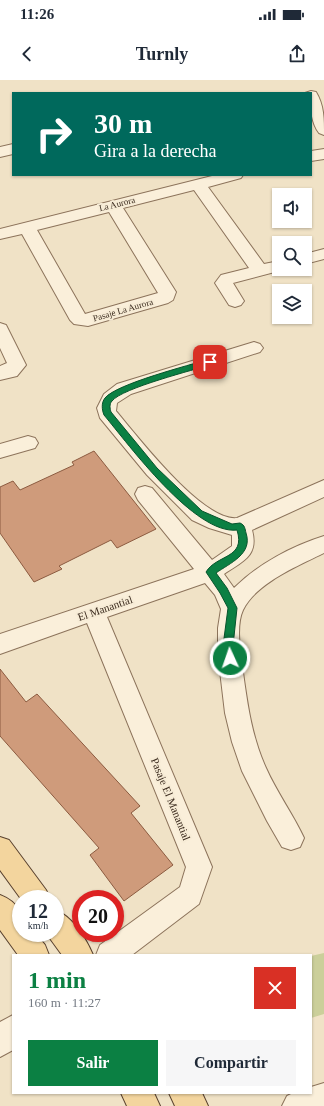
<!DOCTYPE html>
<html lang="es">
<head>
<meta charset="utf-8">
<style>
  body { margin:0; font-family:"Times New Roman",serif; background:#f6f6f7; color:#1f2937; height:100vh; display:flex; flex-direction:column; font-size:15px; white-space:nowrap }
  * { box-sizing:border-box; margin:0 }
  p { font-size:13px; color:#747a83 }
  .icon { flex:none; width:22px; height:22px; fill:none; stroke:currentColor; stroke-width:2; stroke-linecap:round; stroke-linejoin:round }
  .map { position:relative; flex:1; overflow:hidden }
  .drawer { position:absolute; left:12px; top:874px; width:300px; height:140px; display:flex; flex-direction:column; background:#fff; border-radius:0px; box-shadow:0 1px 3px #0004 }
  .drawer>* { flex:none }
  .top-card { position:absolute; left:12px; top:12px; width:300px; height:84px; border-radius:0px; box-shadow:0 1px 3px #0004; background:#00695c; color:#fff; overflow:hidden }
  .buttons { position:absolute; left:272px; top:108px; display:grid; gap:8px }
  .buttons a { display:grid; place-items:center; width:40px; height:40px; border-radius:0px; background:#fff; box-shadow:0 1px 3px #0004; font-size:20px }
  .speed { position:absolute; left:12px; top:810px; display:flex; gap:8px; font-size:20px; font-weight:700; text-align:center }
  .speed>* { display:grid; place-content:center; width:52px; height:52px; border-radius:50%; background:#fff; box-shadow:0 1px 3px #0004; line-height:1 }
  .speed small { font-size:10px; font-weight:400 }
  .speed .limit { border:6px solid #d22; background:#fff; color:#111 }
  .pin { position:absolute; display:grid; place-items:center; width:34px; height:34px; color:#fff; margin:-17px; border-radius:8px; box-shadow:0 2px 6px #0006 }
  .me { position:absolute; width:44px; margin:-22px; rotate:357deg; stroke-linejoin:round; filter:drop-shadow(0 0 3px #0008) }
  .turn { display:flex; align-items:center; gap:14px; height:84px; padding:0 16px; font-size:18px }
  .turn .icon { width:52px; height:52px; stroke-width:2.5 }
  .turn b { display:block; font-size:28px; line-height:34px }
  .round { display:grid; place-items:center; flex:none; width:42px; height:42px; border-radius:0px; background:#f6f6f7 }
  .head { display:flex; align-items:center; justify-content:space-between; height:68px; padding:0 16px }
  h1 { font-size:24px; font-weight:700; line-height:30px; color:#0b8043 }
  .button { display:flex; gap:8px; margin-top:auto; padding:8px 16px }
  .button a { flex:1; height:46px; border-radius:0px; background:#0b8043; color:#fff; font-size:16px; font-weight:700; line-height:46px; text-align:center }
  .button a+a { background:#f6f6f7; color:#1f2937 }
  .status { display:flex; justify-content:space-between; align-items:center; height:28px; padding:0 20px; background:#fff; direction:ltr }
  .status svg { height:11px; fill:currentColor }
  header { display:flex; justify-content:space-between; align-items:center; height:52px; padding:0 16px; background:#fff; font-size:18px; font-weight:700 }
  .map>svg:first-child { display:block }
</style>
</head>
<body>
<div class="status"><b>11:26</b><svg viewBox="0 0 49 12"><path d="M0 12V9h3v3zM5 12V6h3v6zM10 12V3h3v9zM15 12V0h3v12zM26 1h20v11H26zM47 4h2v5h-2z"/></svg></div>
<header><svg class="icon" aria-label="back" viewBox="0 0 24 24"><path d="M15 5l-7 7 7 7"/></svg>Turnly<svg class="icon" aria-label="share" viewBox="0 0 24 24"><path d="M12 15V3M7 8l5-5 5 5M5 13v7h14v-7"/></svg></header>
<div class="map">
<svg width="324" height="1026" viewBox="0 0 324 1026">
  <rect width="100%" height="100%" fill="#f0e2c6"/>
  <path fill="#cbcf9a" d="M324,873V934L311,938V876Z"/>
  <path fill="#cf9b7b" stroke="#8c5b40" d="M94,371L156,449L117,468L111,460L59,486L62,489L34,502L0,453V407L13,401L20,410L74,385L72,382Z
    M0,589L26,622L37,614L140,726L131,733L173,785L124,821L90,775L99,768L0,656Z"/>
  <g fill="none" stroke-linecap="round" stroke-linejoin="round">
    <g stroke="#8c735b" stroke-width="2">
      <path id="minor" d="M311,11L316,12C324,25 324,39 324,55L319,53C310,41 311,27 311,13H305Z
        M13,64V74L0,77V67Z
        M324,69V79L311,81V71Z
        M216,95H243L241,98L208,107L264,184L279,181V189H286L233,203L244,221L241,225L235,227L229,225L215,203L221,195L249,188L194,110L123,128L176,212L173,220L168,223L88,246L74,244L70,240L22,154L0,159V149ZM109,132L158,213L85,234L37,150Z
        M324,169V179L305,184V174Z
        M0,243L6,245L26,285L17,296L0,300V286L7,283L0,268Z
        M254,262L260,264L263,268L260,272L131,314L117,323L116,331C138,357 203,442 237,438L324,400V417L252,450C259,476 243,481 224,494L234,508C258,484 292,466 324,456V473C298,486 256,503 243,530C236,545 240,569 242,585C247,621 251,655 266,688C277,713 293,734 304,758L300,767L291,770L282,767L267,741L242,691L232,662L225,633L218,574V548L221,529L215,515L205,503L107,537L212,787L199,824L132,875H96L100,865L180,807L186,787L87,543L0,574V554L194,489L138,420L135,414L138,408L145,406L152,408L212,480L232,466V455L209,448L192,440L147,395L100,338L97,328L104,314L117,304Z
        M28,356L35,358L38,363L35,368L0,378V364Z
        M13,935V970L0,977V942Z
        M324,1003V1026H282L287,1016L293,1013H311V1007Z"/>
    </g>
    <g stroke="#5a422f" stroke-width="2">
      <path id="major" d="M0,757L9,760L46,810L50,819H21L0,790Z
        M0,815C20,823 21,833 21,853H35L45,865L49,875H18L0,850Z
        M55,830C72,836 86,858 93,875H62L46,853H55Z
        M121,1013H154L160,1026H127Z
        M169,1013H202L208,1026H175Z"/>
    </g>
    <use href="#minor" fill="#faefda" fill-rule="evenodd"/>
    <use href="#major" fill="#f3d59e" fill-rule="evenodd"/>
  </g>
  <path fill="#0b8043" stroke="#07532c" d="M210,279L214,282L213,284C194,290 122,308 112,321C109,324 110,329 111,332L157,388L202,431L232,444L240,443C245,445 245,449 246,453C253,474 230,483 216,493L227,508L237,528L233,566L235,578L230,582L225,578L223,566L228,528L220,513L206,492C217,474 246,479 237,450C195,455 129,365 104,335C102,330 101,323 105,318C116,304 190,285 210,279Z"/>
  <g text-anchor="middle" stroke-width="4" stroke-linejoin="round" paint-order="stroke">
    <g font-size="9" fill="#3c2c1f" stroke="#f7ecd6">
      <text transform="translate(117 124) rotate(-14)" y="3">La Aurora</text>
      <text transform="translate(123 230) rotate(-16)" y="3">Pasaje La Aurora</text>
    </g>
    <g font-size="11" fill="#3c2c1f" stroke="#f7ecd6">
      <text transform="translate(105 528) rotate(-19)" y="4">El Manantial</text>
      <text transform="translate(171 719) rotate(68)" y="4">Pasaje El Manantial</text>
    </g>
  </g>
</svg>
<div class="buttons">
<a><svg class="icon" aria-label="sound" viewBox="0 0 24 24"><path d="M4 9h4l5-4v14l-5-4H4zM17 9q2 3 0 6"/></svg></a>
<a><svg class="icon" aria-label="search" viewBox="0 0 24 24"><circle cx="10" cy="10" r="6"/><path d="M15 15l6 6"/></svg></a>
<a><svg class="icon" aria-label="layers" viewBox="0 0 24 24"><path d="M12 4l9 5-9 5-9-5zM3 14l9 5 9-5"/></svg></a>
</div>
<div class="speed"><div>12<small>km/h</small></div><div class="limit">20</div></div>
<div class="pin" style="left:210px;top:282px;background:#d93025"><svg class="icon" aria-label="arrive" viewBox="0 0 24 24"><path d="M6 21V4h12l-3 4 3 4H6"/></svg></div>
<svg class="me" style="left:230px;top:578px" viewBox="-20 -20 40 40"><circle r="17" fill="#0b8043" stroke="#fff" stroke-width="3"/><path d="M0-11L8 9 0 5-8 9z" fill="#fff"/></svg>
<div class="top-card">
<div class="turn"><svg class="icon" aria-label="right" viewBox="0 0 24 24"><path d="M7 20v-9h11M14 6l5 5-5 5"/></svg><div><b>30 m</b>Gira a la derecha</div></div>
</div>
<section class="drawer">
<div class="head"><div><h1>1 min</h1><p>160 m · 11:27</p></div><a class="round" style="background:#d93025;color:#fff"><svg class="icon" aria-label="close" viewBox="0 0 24 24"><path d="M6 6l12 12M18 6L6 18"/></svg></a></div>
<div class="button"><a>Salir</a><a>Compartir</a></div>
</section>
</div>
</body>
</html>
